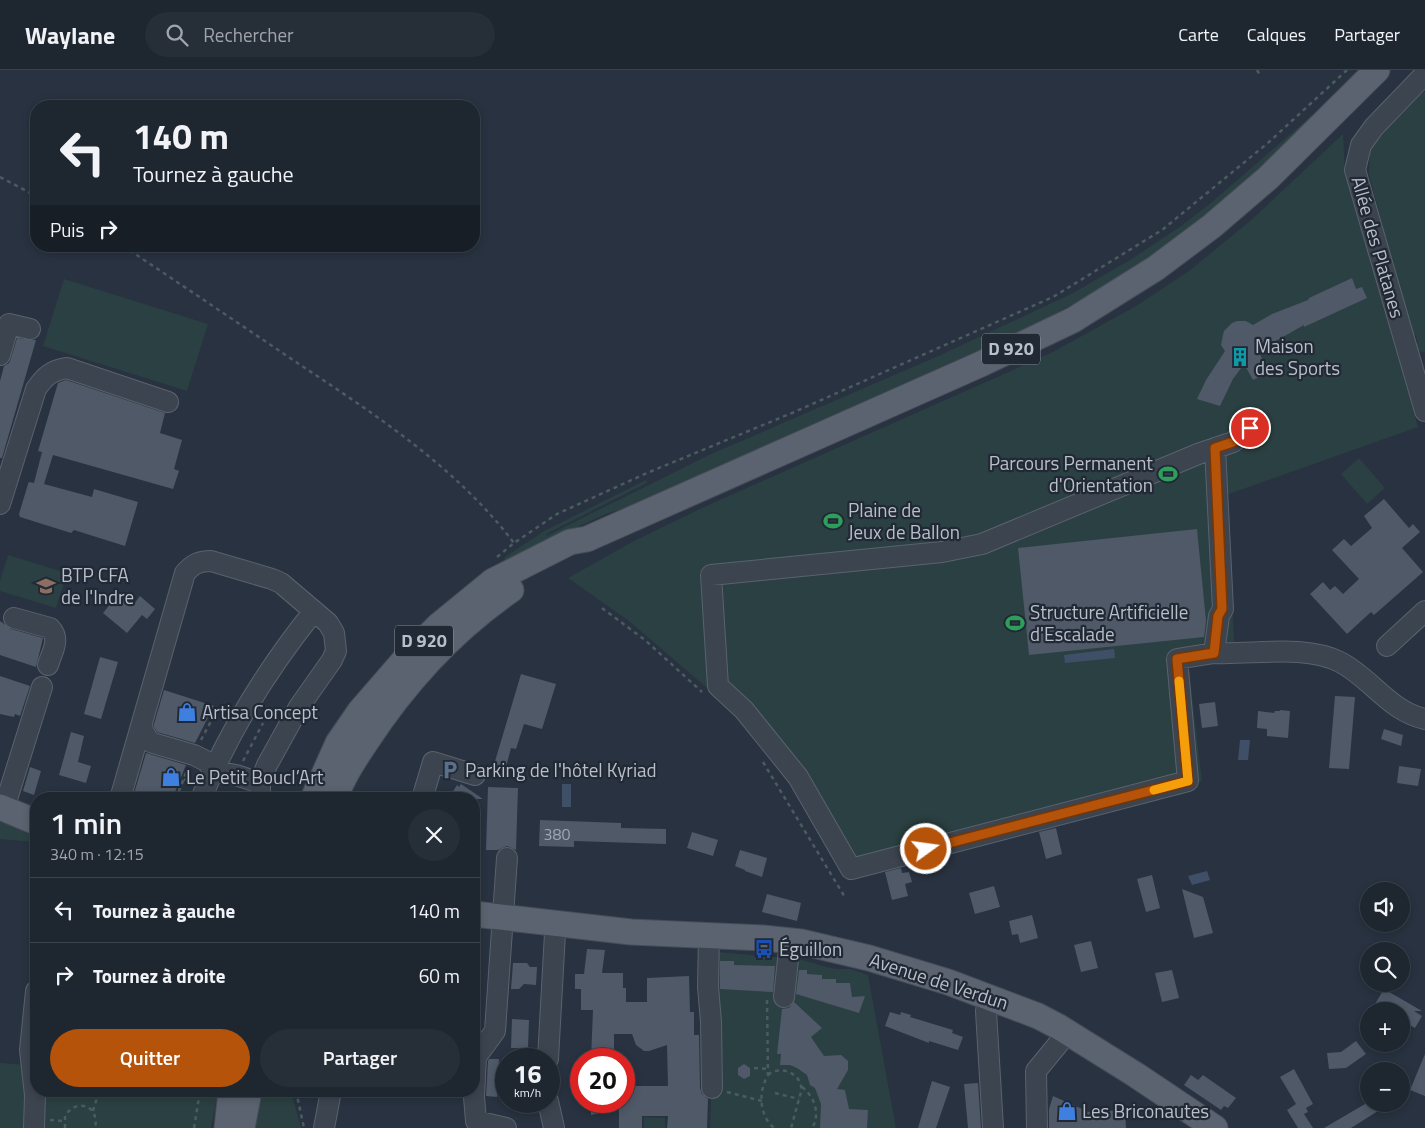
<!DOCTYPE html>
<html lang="fr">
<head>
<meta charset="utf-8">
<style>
  body { margin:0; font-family:"Titillium Web",sans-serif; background:#262e38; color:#f1f3f6; height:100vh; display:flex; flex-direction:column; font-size:19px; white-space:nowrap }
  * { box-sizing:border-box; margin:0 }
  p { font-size:16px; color:#a1a5ab }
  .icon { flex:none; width:28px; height:28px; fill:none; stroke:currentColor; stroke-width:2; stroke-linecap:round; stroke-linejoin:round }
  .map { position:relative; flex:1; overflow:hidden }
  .drawer { position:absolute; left:30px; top:722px; width:450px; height:305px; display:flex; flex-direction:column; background:#1e2630; border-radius:20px; box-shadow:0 2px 8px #0003,0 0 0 1px #3c434c }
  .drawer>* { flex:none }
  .top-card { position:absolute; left:30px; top:30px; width:450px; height:152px; border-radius:20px; box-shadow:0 2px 8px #0003,0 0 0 1px #3c434c; background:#1e2630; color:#f1f3f6; overflow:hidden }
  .buttons { position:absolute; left:1360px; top:812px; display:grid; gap:10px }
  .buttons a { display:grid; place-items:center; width:50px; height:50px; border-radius:50%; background:#1e2630; box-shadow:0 2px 8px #0003,0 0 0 1px #3c434c; font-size:25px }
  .speed { position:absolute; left:495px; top:978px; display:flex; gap:10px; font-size:25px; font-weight:700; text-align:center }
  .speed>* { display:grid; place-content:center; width:65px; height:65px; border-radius:50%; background:#1e2630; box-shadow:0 2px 8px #0003,0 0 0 1px #3c434c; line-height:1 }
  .speed small { font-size:12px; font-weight:400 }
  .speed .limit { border:8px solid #d22; background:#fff; color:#111 }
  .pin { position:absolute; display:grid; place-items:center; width:42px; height:42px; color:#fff; margin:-21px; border:2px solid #fff; border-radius:50%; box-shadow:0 1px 5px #0007 }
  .me { position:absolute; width:55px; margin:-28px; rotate:76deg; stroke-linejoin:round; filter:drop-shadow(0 0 4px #0008) }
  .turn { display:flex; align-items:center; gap:18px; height:105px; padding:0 20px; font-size:22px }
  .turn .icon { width:65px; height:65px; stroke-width:2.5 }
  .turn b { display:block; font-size:35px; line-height:42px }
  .then { display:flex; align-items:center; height:48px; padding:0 20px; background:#0003; gap:10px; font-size:19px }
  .round { display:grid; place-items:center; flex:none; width:52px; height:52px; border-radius:26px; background:#262e38 }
  .summary { display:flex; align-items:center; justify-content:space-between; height:85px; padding:0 20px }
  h1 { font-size:30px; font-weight:600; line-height:38px }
  .button { display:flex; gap:10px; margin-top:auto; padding:10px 20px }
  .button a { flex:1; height:58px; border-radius:30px; background:#b45309; color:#fff; font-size:20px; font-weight:600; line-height:58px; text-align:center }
  .button a+a { background:#262e38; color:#f1f3f6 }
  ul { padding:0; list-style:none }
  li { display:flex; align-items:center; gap:15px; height:65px; padding:0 20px; border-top:1px solid #3c434c }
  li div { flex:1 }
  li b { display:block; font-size:19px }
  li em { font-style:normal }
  header { display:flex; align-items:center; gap:30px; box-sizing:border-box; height:70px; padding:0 25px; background:#1e2630; border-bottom:1px solid #3c434c }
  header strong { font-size:24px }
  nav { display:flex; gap:28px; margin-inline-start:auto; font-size:18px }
  .search { width:350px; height:45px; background:#262e38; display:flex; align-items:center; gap:12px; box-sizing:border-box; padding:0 18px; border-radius:28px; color:#a1a5ab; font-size:19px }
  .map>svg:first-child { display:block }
</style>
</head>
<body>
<header>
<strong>Waylane</strong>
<div class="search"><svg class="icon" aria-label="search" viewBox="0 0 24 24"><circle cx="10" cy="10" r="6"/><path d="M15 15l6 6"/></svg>Rechercher</div>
<nav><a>Carte</a><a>Calques</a><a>Partager</a></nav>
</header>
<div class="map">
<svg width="1425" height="1058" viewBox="0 0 1425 1058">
  <rect width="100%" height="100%" fill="#283240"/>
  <path fill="#2b4042" d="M1340,21L1254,105L1188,161L1136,198L1079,231L1016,264L941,299L809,356L647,433L608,443L529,479L520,488L504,492L505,487L544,461L646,410L647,413L548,463L546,466L709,385L936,287L1073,223L1130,190L1181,156L1212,132Z
    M1425,22V281L1424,282L1417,281L1415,274L1418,273L1416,265L1413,266L1396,208L1369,104L1370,82L1371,77L1421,23Z
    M1343,64L1345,102L1418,357L1226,425L1235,584L1188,591L1202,711L843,807L784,697L743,649L629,551L568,508L634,471L704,437L1051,283L1136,236L1189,201L1250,151Z
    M64,209L208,254L187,321L43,276Z
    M1359,388L1385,418L1367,434L1341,404Z
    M8,485L67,503L56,538L0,521V511Z
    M0,751L36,767V782H34L35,772L0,769Z
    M717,882L799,889L827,897L836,899H851L868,905L896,1058H710L711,1028L721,1019C722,1000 726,980 716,964Z
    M0,993L25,995L29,1058H0Z
    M39,1021H218L211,1058H37Z
    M259,1021H291L301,1058H254Z
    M644,1047L665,1048V1058H644Z"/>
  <path fill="#404f68" d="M1114,579L1115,588L1065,593L1064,585Z
    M1240,670H1250L1248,690H1238Z
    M562,714H571V737H562Z
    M1207,801L1210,810L1192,815L1188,806Z"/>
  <path fill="#4f5968" d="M1352,208L1356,219L1362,217L1367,228L1304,257V255L1258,281L1269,302L1253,310L1244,294L1233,309L1220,336L1197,329L1206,310L1225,281L1221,275L1223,265L1224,261L1232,253L1237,251H1246L1253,255L1272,244L1308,230L1309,228Z
    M17,268L36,270L2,388H0V311L4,296L9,293L11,288Z
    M66,310L165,343L160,363L182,370L174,399L179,401L173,419L53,385L44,414L92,427L94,419L138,432L125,476L74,460L71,463L20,447L19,444L28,414L29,412L34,413L42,382L38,381L58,313Z
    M1384,429L1409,458L1413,454L1420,462L1402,478L1423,502L1374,545L1371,542L1347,564L1310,524L1323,512L1330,520L1335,516L1343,524L1359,509L1332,480L1344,469L1351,476L1372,458L1364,446Z
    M1197,459L1206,551L1204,567L1029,585L1018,478Z
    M125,526L134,534L140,526L155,539L147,549L142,545L127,563L103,543L112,532L115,535Z
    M0,551L11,559L43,568L36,597L0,585Z
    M100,587L118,592L101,649L84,644Z
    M521,604L556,614L542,659L524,654L516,679L511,678L505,701L493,698Z
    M0,606L30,616L20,646L15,644L14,647L0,644Z
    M164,620L214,636L195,673L157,662L154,657V654Z
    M1335,626L1355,627L1349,699L1329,698Z
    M1215,632L1218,656L1202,658L1199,634Z
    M1280,640L1290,641L1288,668L1267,666V659L1257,658L1258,641L1274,643L1275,641H1280Z
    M1384,659L1403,665L1401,676L1381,669Z
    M71,662L84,666L78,692L91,696L86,713L59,705Z
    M146,683L186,695L172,729H139L133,727Z
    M1399,696L1421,699L1418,716L1397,713Z
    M30,697L41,701L34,725L23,721Z
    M461,714L483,729H448L457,715L459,717Z
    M488,717L518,718L516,780L507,776L498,780H486Z
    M540,750L621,753V758L666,759V774L574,771V777L539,776Z
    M1056,758L1062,784L1046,789L1039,762Z
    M692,762L718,770L713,786L687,778Z
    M740,780L767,788L762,807L745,801V800L735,796Z
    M901,798L902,803L909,802L912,812L905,814L908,826L892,830L885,802Z
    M1152,805L1160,838L1146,842L1137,809Z
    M994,816L1000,837L975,844L969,823Z
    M1182,819L1203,827L1213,863L1194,868Z
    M767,824L801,833L797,851L762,842Z
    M1032,845L1038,868L1020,873L1018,864L1012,865L1009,851Z
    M1091,871L1098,898L1081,902L1074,875Z
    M587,879L605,880L602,903H623V918H626V932H647V908L689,906L690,942H694V965H699L700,1018L702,1024L708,1029L707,1058H667L668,1046H642V1058H619V1038L591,1045V1031H624V1016H668L667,975L649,981H644L636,975L632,964H614V989H591L593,940H581V919H575V904H584Z
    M720,891H734V895L775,896L773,922L720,919Z
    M513,893H527L530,897H537L536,915L524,914L519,919H511Z
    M799,900H807V904L822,905V909H836V913H850L852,927L865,926L859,943L796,924Z
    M1172,900L1179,928L1162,932L1155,903Z
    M1384,919L1422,941H1414L1422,946L1415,958L1401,950V941H1386L1375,934Z
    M794,932L822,958L811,967L824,986L841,985L848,991V1000L837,1019L845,1020L849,1039L868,1040L867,1058H820L821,1034L815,1018L810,1015L807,1005L797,998L790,995H780L781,984H777L782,939L789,938Z
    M890,942L900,945L901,942L911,945L910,947L953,960L952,963L963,967L958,980L929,971V973L885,956Z
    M512,949L529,950L528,978H511Z
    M1356,971L1366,984L1346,998L1329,999L1327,983L1341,982Z
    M1425,984V1026L1410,1020Z
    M489,989H499L498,1008L506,1009V1023H497V1027L486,1026L488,991Z
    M744,994L750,998V1006L744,1009L738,1005V998Z
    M1294,999L1313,1034L1306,1038L1308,1042L1304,1044L1313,1058H1298L1287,1040L1296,1034L1280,1007Z
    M1191,1005L1198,1010L1203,1005L1236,1028L1228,1038L1224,1036L1221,1040L1184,1015Z
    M932,1011L950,1017L936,1058H918Z
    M978,1013L981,1058H968L964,1014Z
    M1053,1026L1089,1042L1125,1040L1126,1058H1049V1039Z
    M1365,1034H1389L1351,1058H1324Z"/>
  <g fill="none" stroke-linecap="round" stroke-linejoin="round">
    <g stroke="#5a626d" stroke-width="22">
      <path id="minor" d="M1425,4L1374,57L1361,75L1355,100L1425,341
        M0,285L9,254L30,259
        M1215,378L1223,539L1219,546L1214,583L1177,589L1188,711L851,799L798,707L744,640L718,616L711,505L942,482L982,474L1198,384L1233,372L1250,357
        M0,434L36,319C45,306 52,300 67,298L168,332
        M14,548L50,558C61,569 52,582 48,595
        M1387,576L1425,541
        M1214,583C1254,585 1304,574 1340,592C1371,608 1389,641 1425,649
        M142,653L143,661L149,671L153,673L194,685L206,691L214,701L236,705L260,713
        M7,729L42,617
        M120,729L185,503C193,494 199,491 211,491L272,509L281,513L328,553L334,563L336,581L332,590L299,637L267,695L260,713V729
        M201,729C229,661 268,598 314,541
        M422,729L433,692L475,705
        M709,864L708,917L711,952L712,1018
        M989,926L986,941L993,1058
        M784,927L790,871
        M548,989L555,863
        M548,1031L554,1058
        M34,1058L35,1025L30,980L36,921
        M324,1058L331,1021
        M506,1058L476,1051L474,1027L476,987L495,961L507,788
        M1037,1058L1036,1001L1068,962"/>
    </g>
    <g stroke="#464d59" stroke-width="27">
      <path id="major" d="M313,729L338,673L360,641L406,588L438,556L493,511L570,472L587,469L981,294L1073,250L1156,198L1212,156L1268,108L1377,0
        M335,729C342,708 354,690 366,672C404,614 453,560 511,520
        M0,737L36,752
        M474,844L631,862L763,868L801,872L869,888L948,912L1038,946L1059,957L1136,1005L1215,1058
        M227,1058L231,1021
        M242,1058L249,1021"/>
    </g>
    <path stroke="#4a5c60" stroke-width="2.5" stroke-dasharray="4 4" stroke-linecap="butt" d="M1257,0L1260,5
      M0,107L36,126
      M123,176C182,215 241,255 299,294C376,345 457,398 514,473
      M497,487L514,473L557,444L647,403L792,343L1053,227L1162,160L1269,72L1347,0
      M602,538L645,570L702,622
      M201,670L218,638
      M243,691L263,653
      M763,692L846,829
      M184,709L190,713
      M176,729L187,700
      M767,930L768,1005C758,1022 759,1045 774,1058
      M754,998L768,999
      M768,1005C780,994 804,1004 801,1022L791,1058
      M802,1017C814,1026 821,1044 812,1058
      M296,1021L304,1058
      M727,1022L762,1031
      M775,1023L799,1029
      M93,1041L99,1021
      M50,1050L63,1051
      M65,1058V1046C77,1027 100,1036 95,1058
      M194,1058L200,1021"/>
    <use href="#minor" stroke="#3c4450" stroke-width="20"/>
    <use href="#major" stroke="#5b6370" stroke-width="25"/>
  </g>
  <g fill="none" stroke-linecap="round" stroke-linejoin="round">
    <g stroke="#753606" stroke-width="12">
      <path id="route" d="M926,779L1188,711L1177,589L1214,583L1218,546L1222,539L1215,378L1233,372L1250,358"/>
    </g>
    <use href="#route" stroke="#b45309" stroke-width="9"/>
    <path stroke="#f59e0b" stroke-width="9" d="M1154,720L1188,711L1179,611"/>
  </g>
  <defs>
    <g id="building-bare" transform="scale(1.5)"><path d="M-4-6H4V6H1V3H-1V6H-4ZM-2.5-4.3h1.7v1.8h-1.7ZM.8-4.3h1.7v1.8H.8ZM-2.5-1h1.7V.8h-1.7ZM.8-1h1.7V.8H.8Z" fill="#0f9aa8" stroke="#212935" stroke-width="2.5" paint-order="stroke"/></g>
    <g id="stadium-bare" transform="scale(1.5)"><path d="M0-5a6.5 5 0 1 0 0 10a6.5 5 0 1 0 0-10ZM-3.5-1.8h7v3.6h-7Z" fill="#2e9e5b" stroke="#212935" stroke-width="2.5" paint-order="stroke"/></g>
    <g id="school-bare" transform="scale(1.5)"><path d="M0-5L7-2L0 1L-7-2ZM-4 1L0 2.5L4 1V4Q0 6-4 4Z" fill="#8d6e63" stroke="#212935" stroke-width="2.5" paint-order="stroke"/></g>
    <g id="shop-bare" transform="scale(1.5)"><path d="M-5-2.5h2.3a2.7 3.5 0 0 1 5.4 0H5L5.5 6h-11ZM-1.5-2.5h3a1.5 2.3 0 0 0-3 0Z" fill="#3f7fe0" stroke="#212935" stroke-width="2.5" paint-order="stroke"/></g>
    <g id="parking-bare" transform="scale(1.5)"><path d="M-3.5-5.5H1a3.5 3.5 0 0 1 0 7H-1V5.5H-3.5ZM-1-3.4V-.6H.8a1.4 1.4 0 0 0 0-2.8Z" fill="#5c6f8a" stroke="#212935" stroke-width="2.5" paint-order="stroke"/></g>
    <g id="bus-bare" transform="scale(1.5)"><path d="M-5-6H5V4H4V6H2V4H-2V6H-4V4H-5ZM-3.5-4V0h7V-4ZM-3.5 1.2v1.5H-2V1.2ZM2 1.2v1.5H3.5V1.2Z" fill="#1a4fb4" stroke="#212935" stroke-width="2.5" paint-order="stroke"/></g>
  </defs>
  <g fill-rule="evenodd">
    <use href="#building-bare" x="1240" y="287"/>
    <use href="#stadium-bare" x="1168" y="404"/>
    <use href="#stadium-bare" x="833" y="451"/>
    <use href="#school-bare" x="46" y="516"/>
    <use href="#stadium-bare" x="1015" y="553"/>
    <use href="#shop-bare" x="187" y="642"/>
    <use href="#parking-bare" x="450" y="700"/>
    <use href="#shop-bare" x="171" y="707"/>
    <use href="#bus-bare" x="764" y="879"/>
    <use href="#shop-bare" x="1067" y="1041"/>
  </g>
  <g text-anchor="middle" stroke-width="4.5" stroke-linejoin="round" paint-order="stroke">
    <g font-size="16" fill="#9ea6b2">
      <text x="557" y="770">380</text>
    </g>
    <g fill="#212935" stroke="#8b929d" stroke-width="1">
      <rect x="982" y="263.5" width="58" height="31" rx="4"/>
      <rect x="395" y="555.5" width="58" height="31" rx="4"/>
    </g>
    <g font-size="18" font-weight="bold" fill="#b9bfca">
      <text x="1011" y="285">D 920</text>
      <text x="424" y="577">D 920</text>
    </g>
    <g font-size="19" fill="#b9bfca" stroke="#212935">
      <text transform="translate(1378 177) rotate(74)" y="7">Allée des Platanes</text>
      <text transform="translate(939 911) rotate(18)" y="7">Avenue de Verdun</text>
    </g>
    <g font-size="19" fill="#b9bfca" stroke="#212935" text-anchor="start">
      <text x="1255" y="283">Maison<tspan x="1255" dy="22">des Sports</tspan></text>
      <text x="1153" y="400" text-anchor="end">Parcours Permanent<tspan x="1153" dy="22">d'Orientation</tspan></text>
      <text x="848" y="447">Plaine de<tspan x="848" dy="22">Jeux de Ballon</tspan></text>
      <text x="61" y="512">BTP CFA<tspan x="61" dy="22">de l'Indre</tspan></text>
      <text x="1030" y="549">Structure Artificielle<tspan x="1030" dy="22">d'Escalade</tspan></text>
      <text x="202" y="649">Artisa Concept</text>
      <text x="465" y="707">Parking de l'hôtel Kyriad</text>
      <text x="186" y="714">Le Petit Boucl’Art</text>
      <text x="779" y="886">Éguillon</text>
      <text x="1082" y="1048">Les Briconautes</text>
    </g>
  </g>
</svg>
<div class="buttons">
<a><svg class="icon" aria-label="sound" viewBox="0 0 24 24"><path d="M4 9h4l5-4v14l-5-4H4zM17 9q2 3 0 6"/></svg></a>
<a><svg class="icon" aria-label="search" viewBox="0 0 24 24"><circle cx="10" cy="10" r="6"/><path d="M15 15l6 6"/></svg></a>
<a>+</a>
<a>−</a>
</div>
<div class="speed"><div>16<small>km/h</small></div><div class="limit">20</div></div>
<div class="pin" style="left:1250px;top:358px;background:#d93025"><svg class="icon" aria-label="arrive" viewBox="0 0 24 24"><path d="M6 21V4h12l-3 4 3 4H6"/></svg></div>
<svg class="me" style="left:926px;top:779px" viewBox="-20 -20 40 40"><circle r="17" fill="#b45309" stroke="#fff" stroke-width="3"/><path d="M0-11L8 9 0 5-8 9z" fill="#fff"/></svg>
<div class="top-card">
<div class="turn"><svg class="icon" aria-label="left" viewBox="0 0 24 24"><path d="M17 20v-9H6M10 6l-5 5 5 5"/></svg><div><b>140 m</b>Tournez à gauche</div></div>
<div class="then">Puis<svg class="icon" aria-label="right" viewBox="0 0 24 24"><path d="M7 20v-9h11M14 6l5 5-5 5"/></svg></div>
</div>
<section class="drawer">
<div class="summary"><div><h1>1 min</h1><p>340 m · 12:15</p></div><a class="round"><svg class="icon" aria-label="close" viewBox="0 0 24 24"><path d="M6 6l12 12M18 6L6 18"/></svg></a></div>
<ul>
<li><svg class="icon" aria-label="left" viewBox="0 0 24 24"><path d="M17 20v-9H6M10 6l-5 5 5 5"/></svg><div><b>Tournez à gauche</b></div><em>140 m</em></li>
<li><svg class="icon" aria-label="right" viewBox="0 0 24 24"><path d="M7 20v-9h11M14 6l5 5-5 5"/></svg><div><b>Tournez à droite</b></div><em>60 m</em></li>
</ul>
<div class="button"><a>Quitter</a><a>Partager</a></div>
</section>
</div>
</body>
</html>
